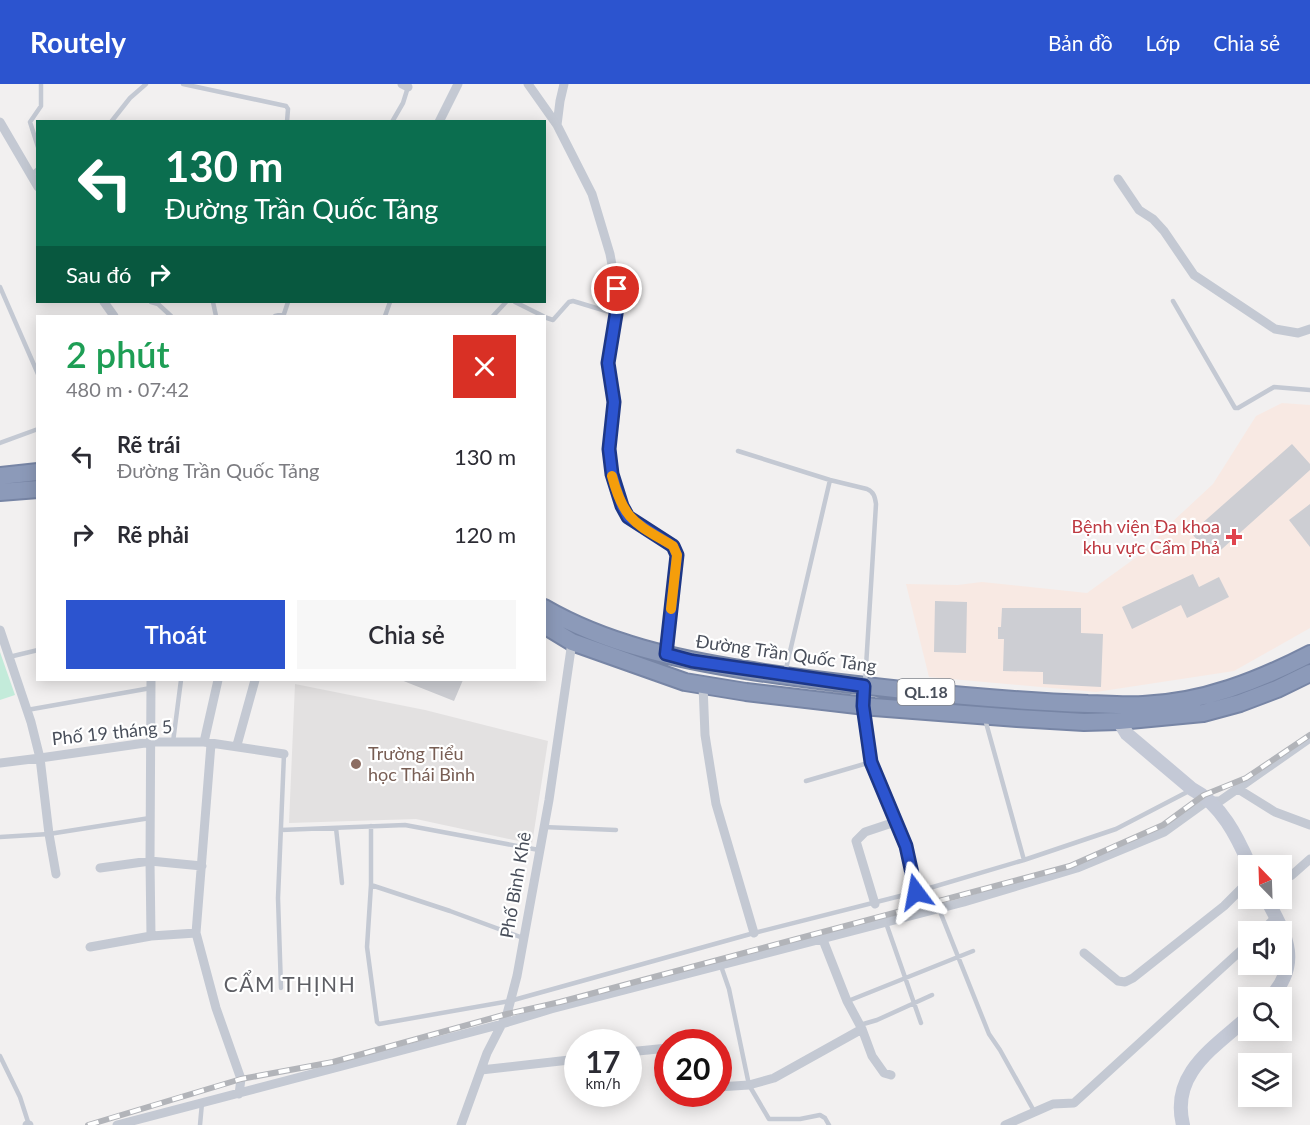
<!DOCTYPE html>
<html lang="vi">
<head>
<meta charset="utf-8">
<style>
  body { margin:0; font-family:Lato,sans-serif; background:#f7f7f7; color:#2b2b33; height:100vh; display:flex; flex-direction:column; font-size:22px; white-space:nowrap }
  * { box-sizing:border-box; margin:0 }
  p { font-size:20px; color:#7c7c81 }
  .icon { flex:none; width:33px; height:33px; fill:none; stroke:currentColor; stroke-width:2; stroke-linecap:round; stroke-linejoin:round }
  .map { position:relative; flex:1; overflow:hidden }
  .side { position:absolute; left:36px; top:231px; width:510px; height:366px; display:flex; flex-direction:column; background:#fff; border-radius:0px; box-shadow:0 3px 15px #0003 }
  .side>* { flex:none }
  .top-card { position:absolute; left:36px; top:36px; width:510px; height:183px; border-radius:0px; box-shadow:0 3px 15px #0003; background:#0b6e4f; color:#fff; overflow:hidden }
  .needle { width:39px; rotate:337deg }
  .fabs { position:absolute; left:1238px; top:771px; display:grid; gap:12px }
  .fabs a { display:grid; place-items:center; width:54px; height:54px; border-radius:0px; background:#fff; box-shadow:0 3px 15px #0003; font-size:30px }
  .speed { position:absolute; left:564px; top:945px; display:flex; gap:12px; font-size:30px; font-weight:700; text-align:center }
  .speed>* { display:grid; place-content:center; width:78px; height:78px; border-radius:50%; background:#fff; box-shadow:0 3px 15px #0003; line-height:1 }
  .speed small { font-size:15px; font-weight:400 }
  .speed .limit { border:9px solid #d22; background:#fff; color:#111 }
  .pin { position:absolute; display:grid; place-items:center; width:51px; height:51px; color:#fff; margin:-26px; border:3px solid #fff; border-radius:50%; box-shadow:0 2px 6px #0007 }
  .me { position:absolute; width:66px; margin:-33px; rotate:347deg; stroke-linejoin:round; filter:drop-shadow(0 0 4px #0008) }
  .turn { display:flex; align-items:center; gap:21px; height:126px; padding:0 30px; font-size:27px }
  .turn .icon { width:78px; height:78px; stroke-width:2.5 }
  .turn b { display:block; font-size:42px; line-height:51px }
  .then { display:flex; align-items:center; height:57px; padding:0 30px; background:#0003; gap:12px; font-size:22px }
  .round { display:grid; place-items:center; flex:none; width:63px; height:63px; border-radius:0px; background:#f7f7f7 }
  .overview { display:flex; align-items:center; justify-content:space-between; height:102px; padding:0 30px }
  h1 { font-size:36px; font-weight:600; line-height:45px; color:#1e9e55 }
  .button { display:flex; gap:12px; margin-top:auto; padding:12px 30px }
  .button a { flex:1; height:69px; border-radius:0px; background:#2c54cf; color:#fff; font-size:24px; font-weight:600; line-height:69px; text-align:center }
  .button a+a { background:#f7f7f7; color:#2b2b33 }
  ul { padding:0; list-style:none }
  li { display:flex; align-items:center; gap:18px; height:78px; padding:0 30px }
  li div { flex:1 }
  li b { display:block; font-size:22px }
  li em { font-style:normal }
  header { display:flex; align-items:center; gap:36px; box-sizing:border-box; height:84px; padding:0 30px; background:#2c54cf; color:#fff }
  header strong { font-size:28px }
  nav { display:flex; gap:33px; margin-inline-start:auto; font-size:21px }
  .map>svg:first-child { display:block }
</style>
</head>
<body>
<header>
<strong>Routely</strong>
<nav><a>Bản đồ</a><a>Lớp</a><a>Chia sẻ</a></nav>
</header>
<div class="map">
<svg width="1310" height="1041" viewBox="0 0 1310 1041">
  <rect width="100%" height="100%" fill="#f2f0f0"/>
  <path fill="#e3e1e1" d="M295,600L425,626L548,657L532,760L416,735L289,739Z"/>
  <path fill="#f8e9e3" d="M1282,319L1310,321V544L1234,587L1096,608L929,593L906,500L958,501L982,498L1087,509L1145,467L1171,439L1213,400L1256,332Z"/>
  <path fill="#c3ebda" d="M0,568L15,611L0,616Z"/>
  <path fill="#cdced3" d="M1292,360L1310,380V386L1213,473L1191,449Z
    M1310,420V463L1289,436Z
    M1193,490L1199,503L1219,493L1229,513L1187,534L1181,521L1132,545L1122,523Z
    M935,517L967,518L966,569L934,568Z
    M1002,524H1081V549L1103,550L1101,603L1043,600V588L1003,587L1004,555H998V543H1001Z
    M401,596H463L454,617Z"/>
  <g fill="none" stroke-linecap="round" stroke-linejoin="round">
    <g stroke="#7785a5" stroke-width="20">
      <path id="highway" d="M0,392L38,388
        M0,408L38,405
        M544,524C606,560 677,575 746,586C801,595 857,601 912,607C971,613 1029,618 1088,620C1106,620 1125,622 1143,621C1202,619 1258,597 1310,570
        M544,541L572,558L685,598L746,608L874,623L1017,634L1084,638L1119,637L1203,629L1240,619L1277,605L1310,589"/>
    </g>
    <path stroke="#c4c9d3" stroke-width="4.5" d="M183,0L286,22L288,25L287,38
      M111,38L130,14L146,0
      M392,38L403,19L408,3
      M38,63L30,38L41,22V0
      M31,91L38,85
      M0,203L38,290
      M1173,217L1235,324H1238L1274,303L1310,306
      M151,218L158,220L171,232
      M213,218L216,232
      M515,218L543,232
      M275,232L284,230L288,218
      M385,232L390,218
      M493,232L506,218
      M544,233L553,236L569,218L573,217L616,230
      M0,359L38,345
      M738,367L830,396L867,405C874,408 875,413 876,420L865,599
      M9,573L38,566
      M785,589L830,396
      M863,625L871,678L906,762L916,808
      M27,626L151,604
      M985,635L1024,776
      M173,658L181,596
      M806,697L871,678
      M371,742V801L367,863L377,938L379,940L510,917L754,849L916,808L1024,776L1116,745L1191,706
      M543,743L616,746
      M336,744L342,799
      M281,746L405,741L539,766
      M0,753L49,750L150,734
      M371,801L450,827L523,854
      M939,825L989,950L1000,966L1034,1027
      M886,839L921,939
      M721,882L729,905L749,1001L769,1035H800L820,1031L825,1034L829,1041
      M281,904L278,814L284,670
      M848,917L973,867
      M860,941L877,936L932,911
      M0,972L20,1013L29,1041
      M200,1041L202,1019"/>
    <path stroke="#c4c9d3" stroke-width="9" d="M402,0L408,3
      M528,0L557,41L592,110L610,170L618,214L608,279L614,318L609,365L615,403L628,433L673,462L677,471L666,570
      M0,38L38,103
      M439,38L458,0
      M557,41L560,17L564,0
      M1118,95L1139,126L1153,135L1164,147L1194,191L1275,245L1298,249L1310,245
      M104,218L114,232
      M0,546L31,638L40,674L152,658H204L284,670
      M151,596L150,777L151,852
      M703,601L705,651L716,720L754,849
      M204,658L218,596
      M211,660L196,849L216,924L241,995L239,1010
      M237,661L255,596
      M0,679L40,674L49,750L56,790
      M1238,705L1275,728L1310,741
      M100,784L150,777L202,782
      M1281,797L1292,791L1310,775
      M875,820L856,757L865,748L895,738
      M1261,848L1276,833
      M823,856L847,917L862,945L872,972L884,989L891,991
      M90,863L151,852L196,849
      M1084,869L1118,897L1125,898L1133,894L1224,822L1248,798
      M628,968L668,964
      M481,986L578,975
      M718,1003L749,1001L774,994L862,945
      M27,1041H29
      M117,1041L502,940L551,925L964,818L1077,784L1164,748L1207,717H1220L1310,654
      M461,1041L487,969L507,930L517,892L549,716L572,558
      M1005,1041L1053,1020L1074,1019L1248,860"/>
    <path stroke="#c4c9d6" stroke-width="14" d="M1119,637L1127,650L1192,705C1221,720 1237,752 1250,782
      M1266,814C1285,850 1303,878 1270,914
      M1183,1041C1170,989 1215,963 1248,933"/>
    <use href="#highway" stroke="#8c9ab9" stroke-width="16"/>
    <g stroke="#b2b4b9" stroke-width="6">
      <path id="rail" d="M88,1041L241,995L333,978L507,930L560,918L1070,782L1163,741L1204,711L1246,694L1310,651"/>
    </g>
    <use href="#rail" stroke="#fff" stroke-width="4" stroke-dasharray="11" stroke-linecap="butt"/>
  </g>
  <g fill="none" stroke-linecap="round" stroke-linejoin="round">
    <g stroke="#1d3787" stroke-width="15">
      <path id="route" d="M617,205L616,230L608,279L614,318L609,365L612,390L622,422L628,433L673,462L677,471L666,570L692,577L864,602L863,622L871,678L906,762L916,808"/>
    </g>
    <use href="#route" stroke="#2c54cf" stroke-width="10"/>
    <path stroke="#f59e0b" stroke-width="10" d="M612,392C624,437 635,439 673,462L677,471L671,525"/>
  </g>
  <path fill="#e0444e" stroke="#fff" stroke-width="2" d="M1231 444h6v6h6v6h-6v6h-6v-6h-6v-6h6z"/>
  <circle fill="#8d6e63" stroke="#fff" stroke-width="2" cx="356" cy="680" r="6"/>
  <g text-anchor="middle" stroke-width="4.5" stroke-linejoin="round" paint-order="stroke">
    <rect fill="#fff" stroke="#80848c" stroke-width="1.5" x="897.5" y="595" width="57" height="26" rx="4.5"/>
    <g font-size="16" font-weight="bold" fill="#494f5b">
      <text x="926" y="614">QL.18</text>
    </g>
    <g font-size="18" fill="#be3a42" stroke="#fff" text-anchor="end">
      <text x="1220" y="449">Bệnh viện Đa khoa<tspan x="1220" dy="21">khu vực Cẩm Phả</tspan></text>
    </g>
    <g font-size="18" fill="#494f5b" stroke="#fff">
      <text transform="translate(786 570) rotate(8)" y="6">Đường Trần Quốc Tảng</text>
      <text transform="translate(112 649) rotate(-6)" y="6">Phố 19 tháng 5</text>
      <text transform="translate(516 801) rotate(-80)" y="6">Phố Bình Khê</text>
    </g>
    <g font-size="18" fill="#785e54" stroke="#fff" text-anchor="start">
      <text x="368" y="676">Trường Tiểu<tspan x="368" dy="21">học Thái Bình</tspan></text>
    </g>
    <g font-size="21" letter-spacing="1.5" fill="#5d5e64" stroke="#fff">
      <text x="290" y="908">CẨM THỊNH</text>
    </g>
  </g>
</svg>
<div class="fabs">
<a><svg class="needle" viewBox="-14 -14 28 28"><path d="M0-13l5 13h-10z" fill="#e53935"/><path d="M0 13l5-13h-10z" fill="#7c7c81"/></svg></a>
<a><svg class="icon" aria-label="sound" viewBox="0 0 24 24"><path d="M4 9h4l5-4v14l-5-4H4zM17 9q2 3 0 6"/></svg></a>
<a><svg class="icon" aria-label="search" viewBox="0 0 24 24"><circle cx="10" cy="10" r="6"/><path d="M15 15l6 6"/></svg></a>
<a><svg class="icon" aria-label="layers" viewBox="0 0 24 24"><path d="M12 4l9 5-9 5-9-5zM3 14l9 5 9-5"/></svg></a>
</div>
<div class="speed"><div>17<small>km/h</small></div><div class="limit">20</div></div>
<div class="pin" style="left:617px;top:205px;background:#d93025"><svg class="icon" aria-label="arrive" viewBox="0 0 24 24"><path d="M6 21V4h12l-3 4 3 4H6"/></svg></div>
<svg class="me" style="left:916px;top:808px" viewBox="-20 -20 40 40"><path d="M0-17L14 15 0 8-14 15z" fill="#2c54cf" stroke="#fff" stroke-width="4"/></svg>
<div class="top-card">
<div class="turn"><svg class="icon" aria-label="left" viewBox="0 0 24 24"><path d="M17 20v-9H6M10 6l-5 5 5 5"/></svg><div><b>130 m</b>Đường Trần Quốc Tảng</div></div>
<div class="then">Sau đó<svg class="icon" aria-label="right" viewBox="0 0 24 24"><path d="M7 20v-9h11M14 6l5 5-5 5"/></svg></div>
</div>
<section class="side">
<div class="overview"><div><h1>2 phút</h1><p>480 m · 07:42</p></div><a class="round" style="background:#d93025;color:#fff"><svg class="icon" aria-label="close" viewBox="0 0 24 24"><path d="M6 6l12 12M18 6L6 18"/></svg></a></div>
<ul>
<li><svg class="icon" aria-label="left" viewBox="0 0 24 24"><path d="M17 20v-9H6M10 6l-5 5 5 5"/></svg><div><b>Rẽ trái</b><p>Đường Trần Quốc Tảng</p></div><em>130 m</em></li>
<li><svg class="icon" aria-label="right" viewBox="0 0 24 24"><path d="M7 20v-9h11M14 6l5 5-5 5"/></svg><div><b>Rẽ phải</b></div><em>120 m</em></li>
</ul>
<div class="button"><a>Thoát</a><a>Chia sẻ</a></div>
</section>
</div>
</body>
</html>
